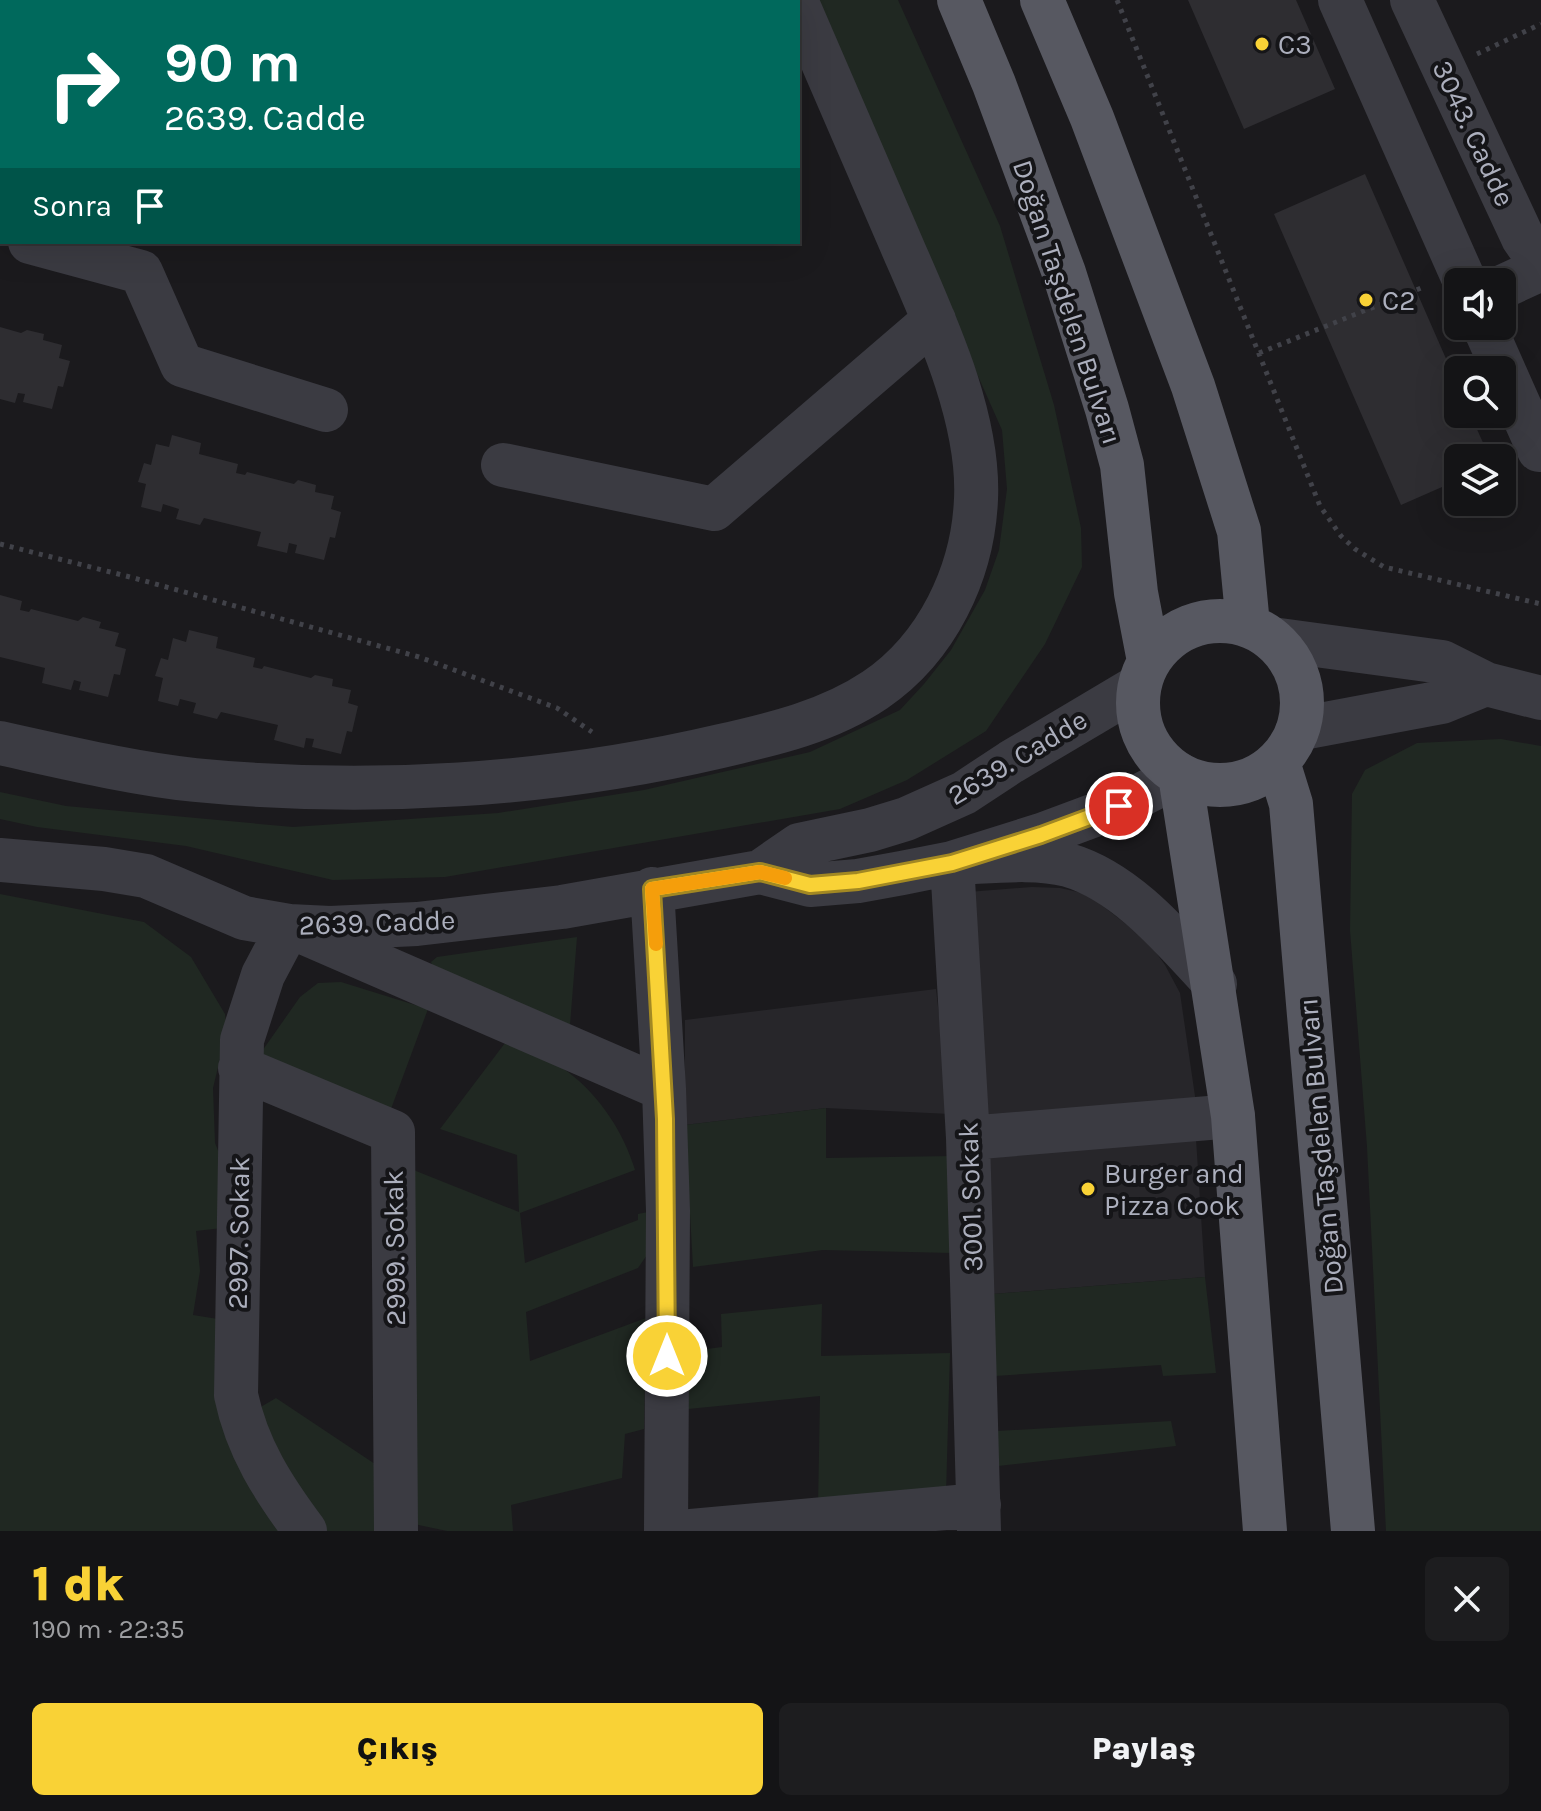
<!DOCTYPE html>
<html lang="tr">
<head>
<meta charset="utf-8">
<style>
  body { margin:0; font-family:Karla,sans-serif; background:#1d1d1f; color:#f1f3f6; height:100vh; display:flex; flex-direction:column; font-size:30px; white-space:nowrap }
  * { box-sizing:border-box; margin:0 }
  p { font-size:26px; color:#9d9ea1 }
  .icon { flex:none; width:44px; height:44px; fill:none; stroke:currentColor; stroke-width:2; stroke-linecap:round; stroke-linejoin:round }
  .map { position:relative; height:1531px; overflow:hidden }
  .panel { display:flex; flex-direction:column; background:#141416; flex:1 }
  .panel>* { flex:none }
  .hud { position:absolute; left:0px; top:0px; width:800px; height:244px; box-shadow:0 8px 32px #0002,0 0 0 2px #333335; background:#00695c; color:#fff; overflow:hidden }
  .buttons { position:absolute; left:1444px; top:268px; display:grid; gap:16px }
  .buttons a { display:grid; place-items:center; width:72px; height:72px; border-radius:12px; background:#141416; box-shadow:0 8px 32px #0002,0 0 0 2px #333335; font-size:40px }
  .pin { position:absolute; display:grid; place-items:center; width:68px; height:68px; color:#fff; margin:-34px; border:4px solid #fff; border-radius:50%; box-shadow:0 2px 8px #0007 }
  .me { position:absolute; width:88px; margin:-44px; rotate:0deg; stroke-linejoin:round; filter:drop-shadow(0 0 6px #0008) }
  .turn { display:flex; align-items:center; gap:28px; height:168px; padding:0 32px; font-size:36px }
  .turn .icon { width:104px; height:104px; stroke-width:2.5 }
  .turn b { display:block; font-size:56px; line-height:68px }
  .then { display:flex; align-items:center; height:76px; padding:0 32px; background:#0003; gap:16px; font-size:30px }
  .round { display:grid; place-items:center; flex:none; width:84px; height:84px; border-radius:12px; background:#1d1d1f }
  .headline { display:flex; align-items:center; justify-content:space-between; height:136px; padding:0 32px }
  h1 { font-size:48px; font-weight:800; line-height:60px; color:#f9d236 }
  .primary-button { display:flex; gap:16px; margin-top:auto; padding:16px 32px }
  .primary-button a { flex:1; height:92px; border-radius:12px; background:#f9d236; color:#111; font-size:32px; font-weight:800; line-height:92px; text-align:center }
  .primary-button a+a { background:#1d1d1f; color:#f1f3f6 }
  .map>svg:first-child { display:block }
</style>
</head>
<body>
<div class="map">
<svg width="1541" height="1531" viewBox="0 0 1541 1531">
  <rect width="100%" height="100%" fill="#1b1a1d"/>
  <path fill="#27262a" d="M1032,887L1060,888L1087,894L1147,940L1165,965L1180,993L1196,1103L988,1120L968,892Z
    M936,989L950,1114L826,1108L685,1125V1020Z
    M1196,1139L1205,1277L993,1294L990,1152Z"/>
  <path fill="#202822" d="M811,0H898L1000,226L1054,405L1081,528L1082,567L1045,644L986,731L907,780L840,809L445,877L333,880L186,846L37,827L0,819V792L66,806L293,827L498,813L644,790L810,752L900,710L924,684L951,650L985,590L999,550L1007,489L1002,430Z
    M1501,739L1541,746V1531H1386L1367,1147L1350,930L1352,794L1365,770L1417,743Z
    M0,894L144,922L191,957L225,1014L227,1030L213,1088L215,1143L226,1170L222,1228L196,1231L200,1271L193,1315L218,1319L280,1531H0Z
    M577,937L570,1025L432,965L431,962L437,957Z
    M341,982L428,1009L388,1117L260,1054L300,997L318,983Z
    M505,1043C525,1052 550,1059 568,1072C600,1096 624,1133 635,1170L520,1213L525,1263L638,1220V1214L648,1212L649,1252L638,1268L526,1312L530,1361L646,1318L644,1429L625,1434L622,1478L511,1505L513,1531H447L414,1524L411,1169L519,1212L517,1155L440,1129Z
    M826,1108V1158L953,1156L952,1253L823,1250L693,1267L685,1125Z
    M1205,1277L1216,1373L1163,1376L1161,1365L995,1376L993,1294Z
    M822,1304L821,1356L950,1353L946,1494L818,1507L820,1396L688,1409L691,1351L722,1347L721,1314Z
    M276,1398L381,1468L376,1531H325L289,1486L259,1408Z
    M1171,1421L1176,1446L998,1466L997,1431Z"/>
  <path fill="#2e2d31" d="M1188,0H1296L1335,89L1244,129Z
    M1365,174L1458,386V414H1470L1490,458H1458V480L1401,505L1274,214Z
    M0,327L21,333L27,330L44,334L43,340L62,345L59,358L70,361L63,387L58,386L52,409L23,402L25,394L18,393L15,403L0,399Z
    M172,435L201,443L199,454L238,464L236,473L245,475L247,472L294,484L298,480L316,485L315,492L334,496L331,509L341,512L335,538L330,537L324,560L295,553L297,545L289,543L287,553L257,546L261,532L204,518L200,525L176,519L179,509L163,504L161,512L141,507L146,484L138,482L144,463L151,465L156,444L169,447Z
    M0,595L22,601L20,610L29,612L31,609L78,621L83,617L101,622L99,628L119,633L115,646L126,649L120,675L114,674L108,697L79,690L81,682L74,680L71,690L42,683L45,668L0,657Z
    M189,630L218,637L216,648L255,658L253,667L262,669L264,666L311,678L315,675L333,679L332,686L351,690L348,703L358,706L352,732L347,731L341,754L312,747L314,739L306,738L304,748L274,740L278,725L221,712L217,719L193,713L196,703L180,699L178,706L158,701L163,678L155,676L161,658L168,660L173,638L186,642Z"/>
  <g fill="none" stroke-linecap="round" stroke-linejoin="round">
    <path stroke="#414249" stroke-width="5" stroke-dasharray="4 6" stroke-linecap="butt" d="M332,0L333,2
      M1117,0L1320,506L1341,536L1355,549L1384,567L1541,604
      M1477,54L1541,24
      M0,167L2,168
      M1259,353L1426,286
      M0,544L134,578L419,657L557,708L592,732"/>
    <path stroke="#3b3b42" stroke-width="44" d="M1340,0L1465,282
      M1412,0L1523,238L1541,264
      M737,2L738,0
      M30,242L141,272L182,365L326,410
      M1502,287L1541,269
      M1484,326L1539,450
      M503,465L714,509L934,320
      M1272,639L1442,662L1486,684L1541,698
      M1298,729L1442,702L1486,684
      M0,743C64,757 130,773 195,780C369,797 550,786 721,746C774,734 829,721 875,690C937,648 973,573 976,499C980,412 930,312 896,232C863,156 831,81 798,5
      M0,860L104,869L146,876L244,918L289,926L330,928L417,924L562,907L760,872L810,885L858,881L902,873L952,863L1041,835L1119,806L1180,775
      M760,872L799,845L870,830L906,819L964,793L1011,762L1139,686
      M652,889L664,1089L668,1211L666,1531
      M240,1068L393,1132L396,1531
      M968,1138L1233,1116
      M305,1531C273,1488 247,1448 236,1395L242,1040L263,975L289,926L664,1089
      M691,1531L979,1505
      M979,1531L968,1138L952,863C987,862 1035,856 1068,865C1127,882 1175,941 1215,984"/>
    <path stroke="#575861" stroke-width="44" d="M959,0L994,84L1064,273L1107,409L1122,465L1136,593L1149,661
      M1042,0L1092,118L1193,386L1239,531L1248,625
      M1138 703a82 82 0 1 1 164 0a82 82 0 1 1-164 0Z
      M1278,762L1291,804L1353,1531
      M1180,775L1233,1116L1265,1531"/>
  </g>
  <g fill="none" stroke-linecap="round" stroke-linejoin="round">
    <g stroke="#a28823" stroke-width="20">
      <path id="route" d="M667,1356L665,1119L652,889L760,872L810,885L858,881L952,863L1041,835L1119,806"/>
    </g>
    <use href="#route" stroke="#f9d236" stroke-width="14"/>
    <path stroke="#f59e0b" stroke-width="14" d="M656,944L652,889L760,872L785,878"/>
  </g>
  <g fill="#f9d236" stroke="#151518" stroke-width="3">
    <circle cx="1262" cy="44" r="8"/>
    <circle cx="1366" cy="300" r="8"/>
    <circle cx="1088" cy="1189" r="8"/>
  </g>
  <g text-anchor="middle" stroke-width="8" stroke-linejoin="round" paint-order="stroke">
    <g font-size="28" fill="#acafbd" stroke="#151518" text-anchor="start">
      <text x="1278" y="54">C3</text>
      <text x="1382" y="310">C2</text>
      <text x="1104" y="1183">Burger and<tspan x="1104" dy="32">Pizza Cook</tspan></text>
    </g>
    <g font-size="28" fill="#acafbd" stroke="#151518">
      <text transform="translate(1474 133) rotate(65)" y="10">3043. Cadde</text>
      <text transform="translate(1068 302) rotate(72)" y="10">Doğan Taşdelen Bulvarı</text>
      <text transform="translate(1017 757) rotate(-31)" y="10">2639. Cadde</text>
      <text transform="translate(377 922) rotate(-2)" y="10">2639. Cadde</text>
      <text transform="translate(1320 1146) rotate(-95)" y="10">Doğan Taşdelen Bulvarı</text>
      <text transform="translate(970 1197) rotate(-92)" y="10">3001. Sokak</text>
      <text transform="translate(238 1233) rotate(-89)" y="10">2997. Sokak</text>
      <text transform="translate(394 1248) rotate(-91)" y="10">2999. Sokak</text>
    </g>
  </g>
</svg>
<div class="buttons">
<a><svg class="icon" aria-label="sound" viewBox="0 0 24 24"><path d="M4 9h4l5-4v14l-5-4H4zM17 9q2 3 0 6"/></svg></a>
<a><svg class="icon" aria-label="search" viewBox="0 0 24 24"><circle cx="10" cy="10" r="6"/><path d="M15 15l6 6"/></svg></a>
<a><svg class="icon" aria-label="layers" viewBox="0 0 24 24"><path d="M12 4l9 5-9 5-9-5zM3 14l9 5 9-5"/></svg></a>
</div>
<div class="pin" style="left:1119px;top:806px;background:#d93025"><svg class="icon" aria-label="arrive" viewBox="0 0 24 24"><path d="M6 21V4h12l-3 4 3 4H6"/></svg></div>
<svg class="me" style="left:667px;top:1356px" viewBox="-20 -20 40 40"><circle r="17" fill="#f9d236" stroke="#fff" stroke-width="3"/><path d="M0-11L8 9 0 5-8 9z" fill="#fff"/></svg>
<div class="hud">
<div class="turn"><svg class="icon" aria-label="right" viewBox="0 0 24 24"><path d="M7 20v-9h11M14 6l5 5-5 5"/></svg><div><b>90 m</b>2639. Cadde</div></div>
<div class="then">Sonra<svg class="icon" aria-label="arrive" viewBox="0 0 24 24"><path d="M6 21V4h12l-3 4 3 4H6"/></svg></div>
</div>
</div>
<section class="panel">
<div class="headline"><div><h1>1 dk</h1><p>190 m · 22:35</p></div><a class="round"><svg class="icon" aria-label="close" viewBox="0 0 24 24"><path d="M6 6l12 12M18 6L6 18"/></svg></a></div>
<div class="primary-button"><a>Çıkış</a><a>Paylaş</a></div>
</section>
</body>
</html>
